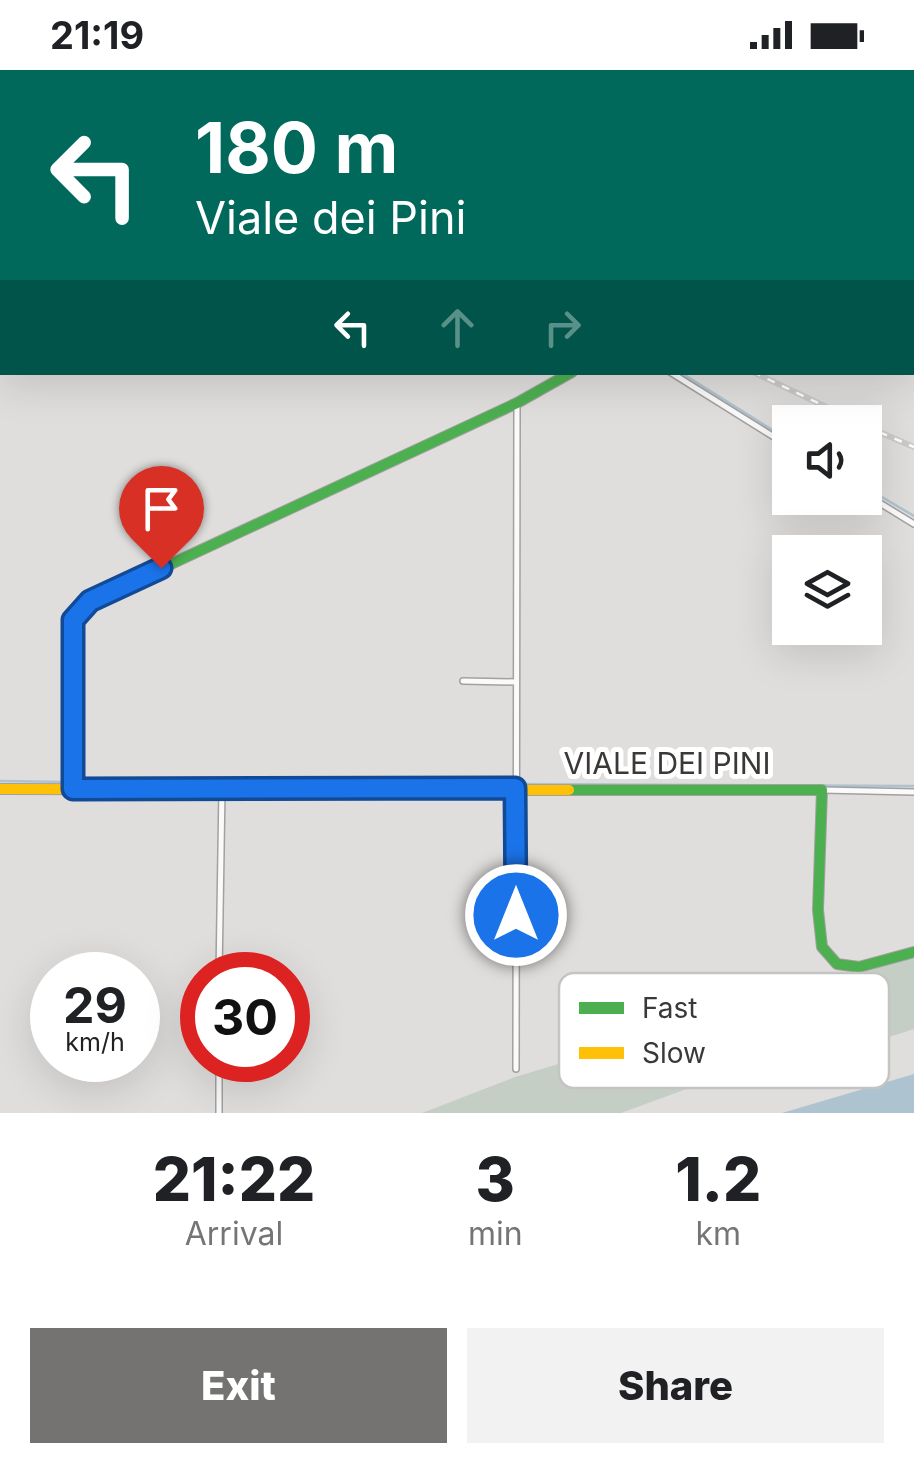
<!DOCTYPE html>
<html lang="en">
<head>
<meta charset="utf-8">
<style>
  body { margin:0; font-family:Inter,sans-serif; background:#f2f2f2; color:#202124; height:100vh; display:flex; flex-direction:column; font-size:38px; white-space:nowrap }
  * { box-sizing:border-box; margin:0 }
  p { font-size:32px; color:#757577 }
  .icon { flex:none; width:55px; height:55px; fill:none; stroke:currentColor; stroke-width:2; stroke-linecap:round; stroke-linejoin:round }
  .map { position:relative; height:1043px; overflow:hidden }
  .side { display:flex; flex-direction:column; background:#fff; flex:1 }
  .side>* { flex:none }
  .guide { position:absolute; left:0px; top:0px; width:915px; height:305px; box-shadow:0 10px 40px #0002; background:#00695c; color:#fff; overflow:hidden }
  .controls { position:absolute; left:772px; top:335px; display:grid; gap:20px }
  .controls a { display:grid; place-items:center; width:110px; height:110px; border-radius:0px; background:#fff; box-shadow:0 10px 40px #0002; font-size:50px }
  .speed { position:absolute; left:30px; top:882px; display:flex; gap:20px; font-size:50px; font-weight:700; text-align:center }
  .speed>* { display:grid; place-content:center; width:130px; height:130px; border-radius:50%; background:#fff; box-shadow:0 10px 40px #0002; line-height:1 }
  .speed small { font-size:25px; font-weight:400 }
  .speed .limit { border:15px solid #d22; background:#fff; color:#111 }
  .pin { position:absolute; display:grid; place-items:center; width:85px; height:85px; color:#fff; margin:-102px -42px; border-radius:50% 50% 50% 0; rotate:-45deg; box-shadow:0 0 10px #0007 }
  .pin .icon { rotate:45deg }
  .me { position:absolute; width:110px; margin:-55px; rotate:0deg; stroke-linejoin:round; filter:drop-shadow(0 0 8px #0008) }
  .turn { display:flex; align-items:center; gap:35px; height:210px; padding:0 30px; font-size:45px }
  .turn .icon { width:130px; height:130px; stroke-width:2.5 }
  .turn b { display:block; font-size:70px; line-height:85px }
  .lanes { display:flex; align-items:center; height:95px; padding:0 30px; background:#0003; justify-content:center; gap:50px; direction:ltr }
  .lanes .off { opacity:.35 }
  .eta { display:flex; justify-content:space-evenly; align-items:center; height:170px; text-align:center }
  .eta b { font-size:60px; font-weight:800; line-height:70px }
  .action { display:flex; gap:20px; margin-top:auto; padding:20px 30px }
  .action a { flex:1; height:115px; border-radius:0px; background:#747371; color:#fff; font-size:40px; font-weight:800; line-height:115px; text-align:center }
  .action a+a { background:#f2f2f2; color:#202124 }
  .status { display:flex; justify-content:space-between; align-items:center; height:70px; padding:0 50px; background:#fff; direction:ltr }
  .status svg { height:28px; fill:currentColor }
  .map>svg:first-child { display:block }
</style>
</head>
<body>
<div class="status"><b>21:19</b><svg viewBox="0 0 49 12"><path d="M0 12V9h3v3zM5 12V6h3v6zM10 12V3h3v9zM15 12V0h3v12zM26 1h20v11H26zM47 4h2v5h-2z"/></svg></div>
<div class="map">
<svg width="914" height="1043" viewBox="0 0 914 1043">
  <rect width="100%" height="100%" fill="#e0dedc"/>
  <path fill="#c4cec5" d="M914,887V959L861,976L852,940L721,982L722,1006L621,1043H422L515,1007Z"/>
  <path fill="#aec3d0" d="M914,1004V1043H782Z"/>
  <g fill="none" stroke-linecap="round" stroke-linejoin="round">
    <path stroke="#aec3d0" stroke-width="2.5" d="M0,161H2
      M0,281L2,278
      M680,302L790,371
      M865,417L914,446
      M0,711L68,712
      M76,712L509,714
      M521,714L914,716"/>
    <g stroke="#a3a1a0" stroke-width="8">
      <path id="street" d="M670,302L790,377
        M865,424L914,454
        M463,611L516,612
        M822,720L914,722
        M219,905L222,718
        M219,990V1043
        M516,999L517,333"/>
    </g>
    <g stroke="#a3a1a0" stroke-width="12">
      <path id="fast" d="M9,0L12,2
        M30,0V2
        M0,7L2,5
        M912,298L914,299
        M73,719V549L83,535L517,333L572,302
        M569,720H822L818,840L822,877L837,894L859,897L914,882"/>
    </g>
    <g stroke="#a3a1a0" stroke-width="12">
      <path id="slow" d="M0,24H2
        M0,719L569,720"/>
    </g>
    <use href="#street" stroke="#fafafa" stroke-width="5"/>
    <use href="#fast" stroke="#4caf50" stroke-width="10"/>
    <use href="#slow" stroke="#ffc107" stroke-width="10"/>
    <g stroke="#cacac9" stroke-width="6">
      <path id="rail" d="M0,79L2,80
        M753,302L858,352
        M865,356L914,377"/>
    </g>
    <use href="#rail" stroke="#fff" stroke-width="2.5" stroke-dasharray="8" stroke-linecap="butt"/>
  </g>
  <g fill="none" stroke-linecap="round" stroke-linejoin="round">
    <g stroke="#114b97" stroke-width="25">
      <path id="route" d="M161,498L90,531L73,550V719L515,718L516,845"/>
    </g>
    <use href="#route" stroke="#1a73e8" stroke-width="18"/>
  </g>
  <g text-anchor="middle" stroke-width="10" stroke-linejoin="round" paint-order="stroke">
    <g font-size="30" fill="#3a3937" stroke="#fff">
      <text x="667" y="704">VIALE DEI PINI</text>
    </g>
  </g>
  <rect x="559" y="903" width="330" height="115" rx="15" fill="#fff" stroke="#c4c4c3" stroke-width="2.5"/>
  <rect x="579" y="932" width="45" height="12" fill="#4caf50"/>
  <rect x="579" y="977" width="45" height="12" fill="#ffc107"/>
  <g font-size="28" fill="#3a3937">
    <text x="642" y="948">Fast</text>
    <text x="642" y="993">Slow</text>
  </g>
</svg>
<div class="controls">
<a><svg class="icon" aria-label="sound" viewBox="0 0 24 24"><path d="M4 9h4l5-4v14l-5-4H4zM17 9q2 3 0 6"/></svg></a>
<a><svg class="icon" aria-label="layers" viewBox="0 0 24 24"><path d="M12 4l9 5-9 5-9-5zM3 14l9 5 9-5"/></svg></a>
</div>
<div class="speed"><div>29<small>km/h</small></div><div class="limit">30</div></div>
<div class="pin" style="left:161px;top:498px;background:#d93025"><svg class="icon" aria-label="arrive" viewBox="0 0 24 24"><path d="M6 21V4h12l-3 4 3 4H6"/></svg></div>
<svg class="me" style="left:516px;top:845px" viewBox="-20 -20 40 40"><circle r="17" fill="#1a73e8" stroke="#fff" stroke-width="3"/><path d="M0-11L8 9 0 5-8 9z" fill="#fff"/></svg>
<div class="guide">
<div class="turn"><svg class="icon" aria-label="left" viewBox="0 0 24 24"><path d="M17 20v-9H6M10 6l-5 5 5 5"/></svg><div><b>180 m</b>Viale dei Pini</div></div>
<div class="lanes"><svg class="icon" aria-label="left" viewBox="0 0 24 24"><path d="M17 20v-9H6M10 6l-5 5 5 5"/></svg><svg class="icon off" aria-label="ahead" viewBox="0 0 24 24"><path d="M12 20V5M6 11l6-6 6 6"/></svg><svg class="icon off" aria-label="right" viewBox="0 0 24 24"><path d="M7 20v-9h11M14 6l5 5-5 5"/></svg></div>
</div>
</div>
<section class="side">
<div class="eta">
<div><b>21:22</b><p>Arrival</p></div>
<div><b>3</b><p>min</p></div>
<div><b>1.2</b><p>km</p></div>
</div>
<div class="action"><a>Exit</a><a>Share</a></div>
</section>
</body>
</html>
